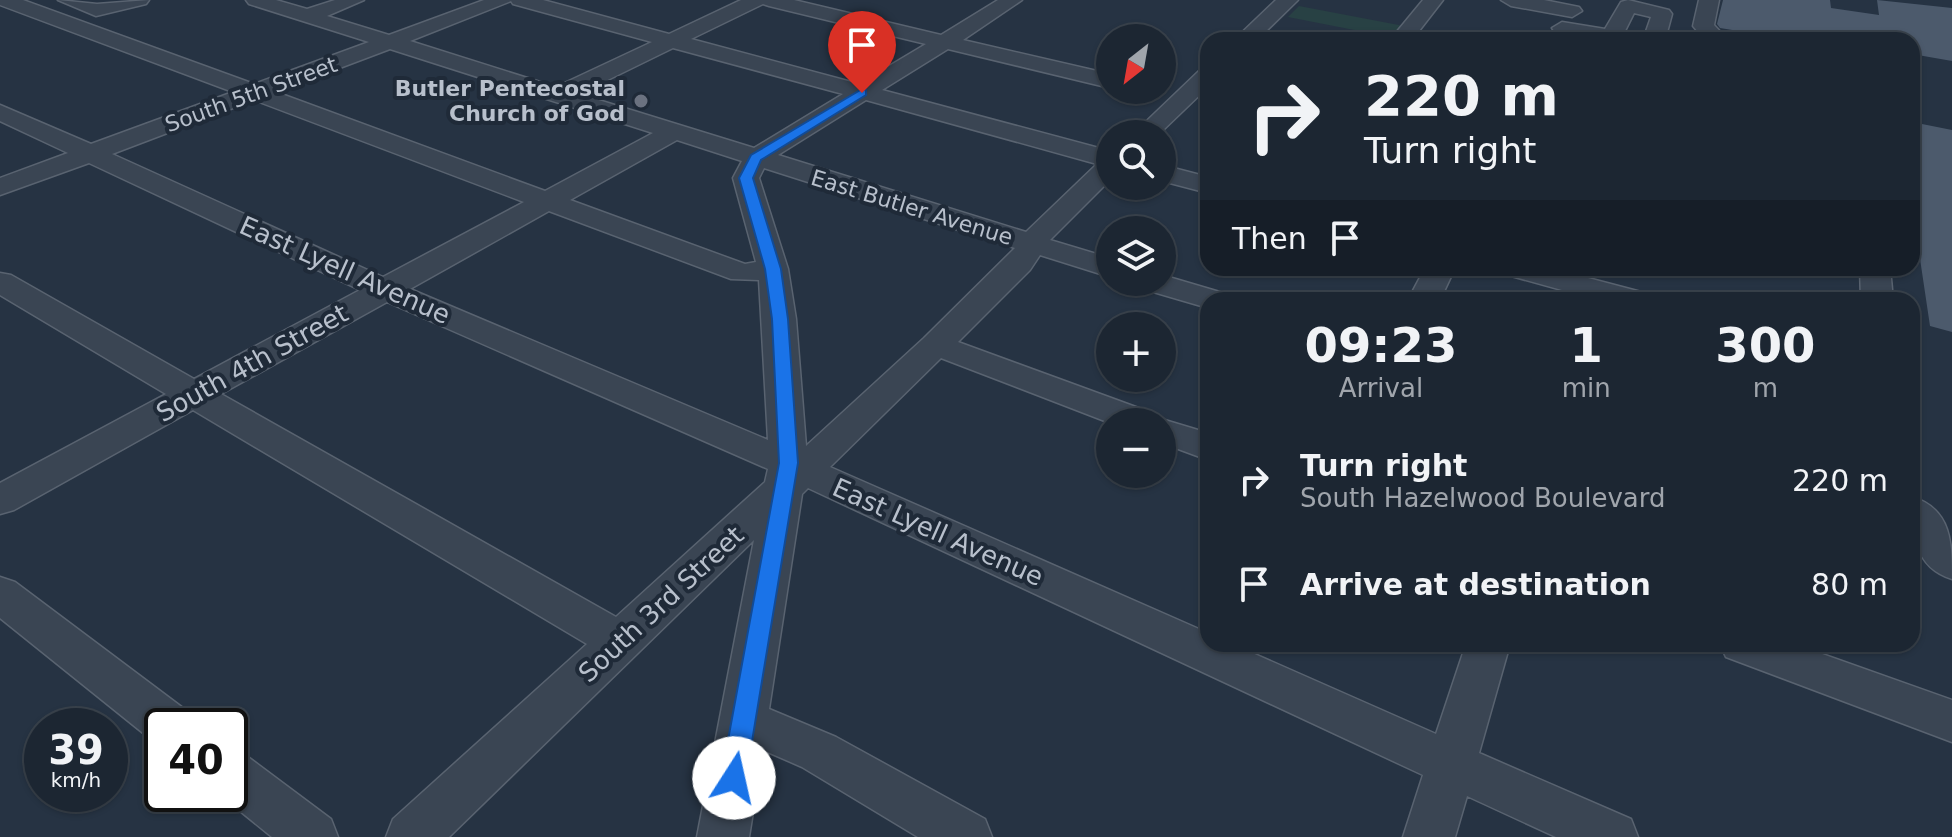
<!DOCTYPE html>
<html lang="en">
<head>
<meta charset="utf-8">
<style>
  body { margin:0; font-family:"DejaVu Sans",sans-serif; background:#252e3a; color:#f1f3f6; height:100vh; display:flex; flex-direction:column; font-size:30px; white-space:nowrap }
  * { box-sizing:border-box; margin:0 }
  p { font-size:26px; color:#a0a5ac }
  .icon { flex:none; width:44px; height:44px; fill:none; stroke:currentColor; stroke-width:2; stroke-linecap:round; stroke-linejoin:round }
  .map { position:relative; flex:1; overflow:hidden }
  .side { position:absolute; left:1200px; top:292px; width:720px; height:360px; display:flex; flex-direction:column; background:#1c2632; border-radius:24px; box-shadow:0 2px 6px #0004,0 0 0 2px #3a434d }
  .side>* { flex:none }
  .banner { position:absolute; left:1200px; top:32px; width:720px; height:244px; border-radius:24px; box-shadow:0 2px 6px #0004,0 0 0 2px #3a434d; background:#1c2632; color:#f1f3f6; overflow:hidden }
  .needle { width:52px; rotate:211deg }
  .controls { position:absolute; left:1096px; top:24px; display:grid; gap:16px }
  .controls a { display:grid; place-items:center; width:80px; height:80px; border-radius:50%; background:#1c2632; box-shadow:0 2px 6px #0004,0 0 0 2px #3a434d; font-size:40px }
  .speed { position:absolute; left:24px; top:708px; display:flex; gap:16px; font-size:40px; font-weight:700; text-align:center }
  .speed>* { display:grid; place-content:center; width:104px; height:104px; border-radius:50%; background:#1c2632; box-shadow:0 2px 6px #0004,0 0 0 2px #3a434d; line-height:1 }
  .speed small { font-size:20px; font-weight:400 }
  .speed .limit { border:4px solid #111; border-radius:12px; background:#fff; color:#111 }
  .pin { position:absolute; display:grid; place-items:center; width:68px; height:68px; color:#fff; margin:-82px -34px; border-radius:50% 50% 50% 0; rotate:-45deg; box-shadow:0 0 8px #0007 }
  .pin .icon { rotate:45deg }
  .me { position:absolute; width:88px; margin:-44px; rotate:10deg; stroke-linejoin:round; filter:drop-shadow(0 0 6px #0008) }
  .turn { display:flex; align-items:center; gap:28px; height:168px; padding:0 32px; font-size:36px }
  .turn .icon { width:104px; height:104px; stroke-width:2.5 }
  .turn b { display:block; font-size:56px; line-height:68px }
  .then { display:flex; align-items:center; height:76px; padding:0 32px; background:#0003; gap:16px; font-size:30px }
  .eta { display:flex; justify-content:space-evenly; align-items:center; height:136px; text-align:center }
  .eta b { font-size:48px; font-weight:600; line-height:56px }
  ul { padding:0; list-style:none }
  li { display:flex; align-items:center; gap:24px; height:104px; padding:0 32px }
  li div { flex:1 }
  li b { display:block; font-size:30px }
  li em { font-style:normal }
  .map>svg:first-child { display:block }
</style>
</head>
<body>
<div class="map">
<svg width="1952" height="837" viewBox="0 0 1952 837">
  <rect width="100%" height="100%" fill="#263343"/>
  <path fill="#284144" d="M1299,6L1404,26L1395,38L1288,17Z"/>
  <path fill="#4c5a6c" d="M1723,0H1830L1831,8L1879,15L1877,0L1952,8V61L1912,54V40H1794L1720,28L1717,24Z
    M1912,122L1952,130V332L1930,326L1912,205Z"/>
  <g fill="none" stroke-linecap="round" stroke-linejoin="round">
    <g stroke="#596370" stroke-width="3">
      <path id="minor" d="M0,0H23L254,84L369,42L249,4L246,0H276L307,9L335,0H364L327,16L389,35L484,0H543L669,34L741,0H794L941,35L998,0H1022L963,40L1110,74V88L948,49L882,90L1110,151V180L1050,240L1110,258V277L1040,255L1030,270L958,342L1155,414L1158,418L1208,433V460L1162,443V422L1110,423L941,358L830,467L1208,633V644H1232L1436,734L1466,644H1510L1479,753L1631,819L1638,837H1556L1467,796L1455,837H1403L1423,775L808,488L802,494L769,709L836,737L985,819L992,837H918L802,767L763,750L749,837H697L754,540L449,837H386L393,819L587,644L193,410L14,510L0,514V483L166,394L0,295V273L11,275L194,379L360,290L89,163L0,195V178L68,153L0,121V105L91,144L233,92L0,5ZM511,1L513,4L652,42L556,87L410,41ZM763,4L769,6L926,44L859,84L691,39ZM673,48L843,94L754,148L579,94ZM390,49L653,133L545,191L276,92ZM254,100L524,202L383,277L112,154ZM866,100L1097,164L1026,232L778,155ZM677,140L742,161L733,178L756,262L745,264L570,200ZM764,168L1015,248L924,338L806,446L796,319L788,269L759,178ZM549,211L731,279L759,280L768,440L410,289ZM387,302L768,469L765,482L616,617L221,394Z
        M58,0L97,4L149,0L146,4L96,16Z
        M1276,0H1298L1257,40H1234Z
        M1423,0H1443L1412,40H1390Z
        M1501,0H1544L1579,7L1582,11L1572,17L1511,6Z
        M1628,0L1669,10L1672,14L1665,40H1643L1651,17L1634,13L1624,33L1639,40H1593L1555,32L1552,28L1562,22L1605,29L1621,2Z
        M1699,0H1719L1714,25L1728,40H1705L1693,26Z
        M1208,68V87L1159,134H1133L1200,70Z
        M1162,165L1208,177V193L1162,181Z
        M1425,268H1455L1440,300H1408Z
        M1500,268H1550L1645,293L1650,300H1598L1504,274Z
        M1860,268H1890L1893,300H1861Z
        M1162,275L1223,293L1228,300H1208V308L1143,289L1139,282H1162Z
        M1912,497C1952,509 1952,544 1952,579C1913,567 1912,531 1912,497Z
        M0,577L15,582L187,711L194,726H162V744L153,741L0,618Z
        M1720,644H1794L1952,700V742L1726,657Z
        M230,750L248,757L331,819L338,837H272L219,794H230Z"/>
    </g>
    <use href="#minor" fill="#3a4553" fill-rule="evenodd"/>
  </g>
  <path fill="#1a73e8" stroke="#114b97" stroke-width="2" d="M862,89L866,90V95L761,160L753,178L781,269L788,319L798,463L746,778L743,787L734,790L725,787L721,778L779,463L772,319L765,269L739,178L751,155Z"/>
  <circle fill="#6b7280" stroke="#1f2a38" stroke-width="3" cx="641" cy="101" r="8"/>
  <g text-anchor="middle" stroke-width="8" stroke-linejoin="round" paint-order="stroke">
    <g font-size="22" font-weight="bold" fill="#b8c0cc" stroke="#1f2a38" text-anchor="end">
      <text x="625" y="96">Butler Pentecostal<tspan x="625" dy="25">Church of God</tspan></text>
    </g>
    <g font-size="22" fill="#b8c0cc" stroke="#1f2a38">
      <text transform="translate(251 94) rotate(-20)" y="8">South 5th Street</text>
      <text transform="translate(912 207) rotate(17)" y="8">East Butler Avenue</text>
    </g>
    <g font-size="26" fill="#b8c0cc" stroke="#1f2a38">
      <text transform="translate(345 270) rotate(24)" y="9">East Lyell Avenue</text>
      <text transform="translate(252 363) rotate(-29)" y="9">South 4th Street</text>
      <text transform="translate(938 532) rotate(24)" y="9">East Lyell Avenue</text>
      <text transform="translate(661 604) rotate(-43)" y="9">South 3rd Street</text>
    </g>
  </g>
</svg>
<div class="controls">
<a><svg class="needle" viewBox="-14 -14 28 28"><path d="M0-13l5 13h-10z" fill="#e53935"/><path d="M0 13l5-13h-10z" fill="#a0a5ac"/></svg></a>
<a><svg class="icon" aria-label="search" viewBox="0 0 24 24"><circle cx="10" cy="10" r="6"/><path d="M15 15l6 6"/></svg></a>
<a><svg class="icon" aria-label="layers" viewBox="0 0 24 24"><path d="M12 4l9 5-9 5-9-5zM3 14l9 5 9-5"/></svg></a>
<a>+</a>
<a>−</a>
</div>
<div class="speed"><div>39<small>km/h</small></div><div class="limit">40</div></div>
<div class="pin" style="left:862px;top:93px;background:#d93025"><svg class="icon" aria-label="arrive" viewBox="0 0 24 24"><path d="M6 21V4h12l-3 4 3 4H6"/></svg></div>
<svg class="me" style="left:734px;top:778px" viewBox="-20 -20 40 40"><circle r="19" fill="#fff"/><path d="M0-13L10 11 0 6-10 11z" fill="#1a73e8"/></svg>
<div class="banner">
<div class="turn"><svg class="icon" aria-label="right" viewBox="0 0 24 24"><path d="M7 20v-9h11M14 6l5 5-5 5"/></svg><div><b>220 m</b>Turn right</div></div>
<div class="then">Then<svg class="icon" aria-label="arrive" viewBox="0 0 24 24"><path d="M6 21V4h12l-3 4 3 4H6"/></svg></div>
</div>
<section class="side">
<div class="eta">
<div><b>09:23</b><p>Arrival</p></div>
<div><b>1</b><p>min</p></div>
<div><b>300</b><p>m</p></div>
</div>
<ul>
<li><svg class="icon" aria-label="right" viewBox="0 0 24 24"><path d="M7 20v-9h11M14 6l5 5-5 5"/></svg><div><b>Turn right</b><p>South Hazelwood Boulevard</p></div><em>220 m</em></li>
<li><svg class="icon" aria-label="arrive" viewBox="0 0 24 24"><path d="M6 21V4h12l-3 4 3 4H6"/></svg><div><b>Arrive at destination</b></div><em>80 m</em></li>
</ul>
</section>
</div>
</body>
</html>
